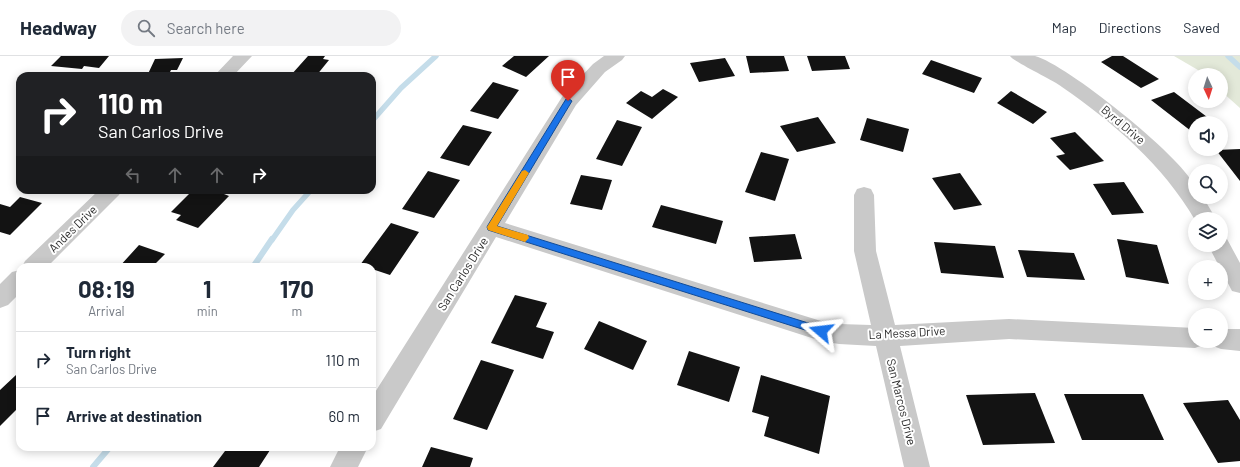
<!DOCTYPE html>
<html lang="en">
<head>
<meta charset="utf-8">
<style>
  body { margin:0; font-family:Barlow,sans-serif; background:#f2f2f3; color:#1f2937; height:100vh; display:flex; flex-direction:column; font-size:15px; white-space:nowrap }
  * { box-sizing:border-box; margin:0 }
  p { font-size:13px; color:#747a83 }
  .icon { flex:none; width:22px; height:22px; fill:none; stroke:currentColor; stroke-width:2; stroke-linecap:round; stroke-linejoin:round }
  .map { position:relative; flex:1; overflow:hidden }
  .side { position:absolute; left:16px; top:207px; width:360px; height:188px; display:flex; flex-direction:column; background:#fff; border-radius:12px; box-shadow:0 2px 10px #0003 }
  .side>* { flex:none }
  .hud { position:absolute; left:16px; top:16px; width:360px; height:122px; border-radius:12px; box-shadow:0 2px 10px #0003; background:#202124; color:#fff; overflow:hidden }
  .needle { width:26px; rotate:176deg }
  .tools { position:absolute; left:1188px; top:12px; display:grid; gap:8px }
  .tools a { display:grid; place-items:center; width:40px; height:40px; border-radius:50%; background:#fff; box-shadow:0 2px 10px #0003; font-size:20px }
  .pin { position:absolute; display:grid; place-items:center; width:34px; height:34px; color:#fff; margin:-41px -17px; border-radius:50% 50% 50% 0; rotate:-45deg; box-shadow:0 0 4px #0007 }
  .pin .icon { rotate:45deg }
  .me { position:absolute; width:44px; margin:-22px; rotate:287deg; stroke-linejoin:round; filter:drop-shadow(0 0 3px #0008) }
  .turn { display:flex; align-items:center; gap:14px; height:84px; padding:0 16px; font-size:18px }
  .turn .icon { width:52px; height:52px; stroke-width:2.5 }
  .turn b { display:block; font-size:28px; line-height:34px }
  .lanes { display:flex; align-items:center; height:38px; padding:0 16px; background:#0003; justify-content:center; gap:20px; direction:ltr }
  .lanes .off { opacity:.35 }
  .eta { display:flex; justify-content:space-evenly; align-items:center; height:68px; text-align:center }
  .eta b { font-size:24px; font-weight:700; line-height:28px }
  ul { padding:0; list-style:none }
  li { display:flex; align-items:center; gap:12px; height:56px; padding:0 16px; border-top:1px solid #e0e1e3 }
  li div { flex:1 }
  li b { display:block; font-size:15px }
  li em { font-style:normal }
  header { display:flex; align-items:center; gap:24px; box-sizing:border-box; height:56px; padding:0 20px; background:#fff; border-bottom:1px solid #e0e1e3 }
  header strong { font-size:19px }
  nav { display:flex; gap:22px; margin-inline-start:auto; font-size:14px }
  .search { width:280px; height:36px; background:#f2f2f3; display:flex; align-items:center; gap:10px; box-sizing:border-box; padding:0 14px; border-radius:22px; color:#747a83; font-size:15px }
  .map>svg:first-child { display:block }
</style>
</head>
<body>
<header>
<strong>Headway</strong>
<div class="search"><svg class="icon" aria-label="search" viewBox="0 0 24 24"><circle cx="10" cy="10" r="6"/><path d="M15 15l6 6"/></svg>Search here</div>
<nav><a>Map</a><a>Directions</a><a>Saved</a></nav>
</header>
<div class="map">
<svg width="1240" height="411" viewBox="0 0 1240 411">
  <rect width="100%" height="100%" fill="#fff"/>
  <path fill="#e3e9d9" d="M1174,0H1240V52L1221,35V19H1204L1198,14Z"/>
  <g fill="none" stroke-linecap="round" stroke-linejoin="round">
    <path stroke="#c5ddea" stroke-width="5.5" d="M1228,0L1240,11
      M372,65L401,32L436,0
      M272,184L293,154L311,134"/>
    <path stroke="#c5ddea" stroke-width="6" d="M253,211L272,183
      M93,411L110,391"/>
  </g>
  <path fill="#131313" d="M61,0H109L99,12L84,10L82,13L51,10Z
    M308,0H325L323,3L329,4L316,20L291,19Z
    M514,0H549L526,21L502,10Z
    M746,0H784L789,15L750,17Z
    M807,0H845L850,13L812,15Z
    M1112,0H1123L1159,23L1141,32L1101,6Z
    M183,2L177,14H171L168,20H147L155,3Z
    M725,2L735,20L699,26L690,7Z
    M931,4L982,22L974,37L922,18Z
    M493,26L519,34L498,63L470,55Z
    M663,33L678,41L652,63L626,47L641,35L652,41Z
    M1011,35L1047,56L1033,68L997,47Z
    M1174,36L1215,67H1195V74L1191,75L1151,44Z
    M818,61L836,87L797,96L780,70Z
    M867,62L909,73L903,96L860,84Z
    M617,64L642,71L622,110L596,103Z
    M463,69L492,76L469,110L440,102Z
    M1075,76L1104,105L1070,114L1056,100L1065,98L1050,82Z
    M1240,93V125L1216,94Z
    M761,96L789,103L775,145L745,136Z
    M428,115L460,124L434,162L402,153Z
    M960,117L982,149L954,154L932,122Z
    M581,119L612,124L602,154L570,148Z
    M1124,126L1144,157L1112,159L1093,128Z
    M193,134H214L229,140L198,172L176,164L181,159L171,156Z
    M20,141L42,147L10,179L0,176V148L10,151Z
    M661,149L723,165L716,188L652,171Z
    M391,167L419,176L390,219L372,213V211L360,209Z
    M795,178L802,203L754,206L749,181Z
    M1117,183L1157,189L1169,228L1126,221Z
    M934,186L995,190L1004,222L941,217Z
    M139,189L165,198L152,211H119Z
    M1018,194L1074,197L1085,224L1027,221Z
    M515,239L547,247L536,271L554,276L543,303L491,287Z
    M599,265L647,285L633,314L584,293Z
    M689,295L740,311L729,346L677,329Z
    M481,304L514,314L487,374L453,363Z
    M16,319L20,321V350L0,370V334Z
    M761,319L830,340L819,398L764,380L769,361L752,356Z
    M1035,337L1055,387L983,389L966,339Z
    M1064,338H1143L1164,384H1082Z
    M1228,344L1240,364V405L1218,407L1183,347Z
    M228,391H272L259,411H213Z
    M431,391L473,402L470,411H422Z"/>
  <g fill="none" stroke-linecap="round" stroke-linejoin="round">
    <path fill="#c9c9c9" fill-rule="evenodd" d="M233,0H252L233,20H214Z
      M604,0H625L622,4L605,16L576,49L505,167L821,265L839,268L871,269L854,195V139L857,133L864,131L871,133L874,139L876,195L895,269L1009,263L1195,272V285H1205L1203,289L1195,292L1009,283L900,290L930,411H904L876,290L839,288L821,285L496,181L381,373L372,376V341L562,41L593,8Z
      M1010,0C1018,0 1027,0 1035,0C1066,8 1181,100 1194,129C1196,132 1195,137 1195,141H1203L1216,163H1195V164C1163,109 1114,67 1062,31C1053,24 1014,6 1010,0Z
      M99,134H122L119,139L47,211H22L25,205Z
      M1221,181L1227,183L1240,207V237L1232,235L1208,189H1221Z
      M20,214V237L8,249L0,252V228L12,216Z
      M1221,273H1240V295L1221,293L1213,290L1210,285H1221Z
      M340,391H368L358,411H330Z"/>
  </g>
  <path fill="#1a73e8" stroke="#114b97" d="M568,42L572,45L497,170L821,271L824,272L826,275L824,278L821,279L488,174L487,171L488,169L566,43Z"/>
  <path fill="#f59e0b" d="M525,114L529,117L497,170L528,179L529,182L525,186L488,174L487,171L522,115Z"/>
  <g text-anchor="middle" stroke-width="4" stroke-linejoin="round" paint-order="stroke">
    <g font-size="12" fill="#2c2c2c" stroke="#fff">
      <text transform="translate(1123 69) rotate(40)" y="4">Byrd Drive</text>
      <text transform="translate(73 173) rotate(-44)" y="4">Andes Drive</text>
      <text transform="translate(463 218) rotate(-58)" y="4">San Carlos Drive</text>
      <text transform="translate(907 277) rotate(-3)" y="4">La Messa Drive</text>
      <text transform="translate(901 346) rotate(76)" y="4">San Marcos Drive</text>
    </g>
  </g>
</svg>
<div class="tools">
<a><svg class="needle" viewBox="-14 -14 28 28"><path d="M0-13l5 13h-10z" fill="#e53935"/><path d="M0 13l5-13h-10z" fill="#747a83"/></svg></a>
<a><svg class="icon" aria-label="sound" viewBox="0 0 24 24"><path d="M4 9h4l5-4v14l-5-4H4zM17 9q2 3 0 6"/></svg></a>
<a><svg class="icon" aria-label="search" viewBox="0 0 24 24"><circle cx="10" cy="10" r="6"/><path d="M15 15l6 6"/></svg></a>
<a><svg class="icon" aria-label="layers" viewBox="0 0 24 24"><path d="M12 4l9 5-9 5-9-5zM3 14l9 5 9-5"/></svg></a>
<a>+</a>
<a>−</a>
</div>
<div class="pin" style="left:568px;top:45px;background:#d93025"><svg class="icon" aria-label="arrive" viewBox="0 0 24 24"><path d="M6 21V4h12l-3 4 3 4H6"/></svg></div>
<svg class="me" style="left:821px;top:275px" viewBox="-20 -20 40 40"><path d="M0-17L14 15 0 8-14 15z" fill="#1a73e8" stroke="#fff" stroke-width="4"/></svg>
<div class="hud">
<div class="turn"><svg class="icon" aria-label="right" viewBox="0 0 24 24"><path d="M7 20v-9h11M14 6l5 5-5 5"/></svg><div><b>110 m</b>San Carlos Drive</div></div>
<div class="lanes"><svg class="icon off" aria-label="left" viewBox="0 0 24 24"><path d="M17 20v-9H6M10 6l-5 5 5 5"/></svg><svg class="icon off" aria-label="ahead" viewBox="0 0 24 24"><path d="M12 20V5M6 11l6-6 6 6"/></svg><svg class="icon off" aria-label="ahead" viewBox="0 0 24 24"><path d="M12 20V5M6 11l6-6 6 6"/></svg><svg class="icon" aria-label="right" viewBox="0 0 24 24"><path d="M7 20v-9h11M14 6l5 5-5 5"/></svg></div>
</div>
<section class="side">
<div class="eta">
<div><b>08:19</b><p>Arrival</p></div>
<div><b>1</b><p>min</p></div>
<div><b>170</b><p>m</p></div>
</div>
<ul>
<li><svg class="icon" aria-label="right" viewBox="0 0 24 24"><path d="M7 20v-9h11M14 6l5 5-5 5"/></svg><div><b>Turn right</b><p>San Carlos Drive</p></div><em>110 m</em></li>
<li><svg class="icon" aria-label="arrive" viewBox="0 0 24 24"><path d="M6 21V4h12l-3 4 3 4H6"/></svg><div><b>Arrive at destination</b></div><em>60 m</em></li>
</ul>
</section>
</div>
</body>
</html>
